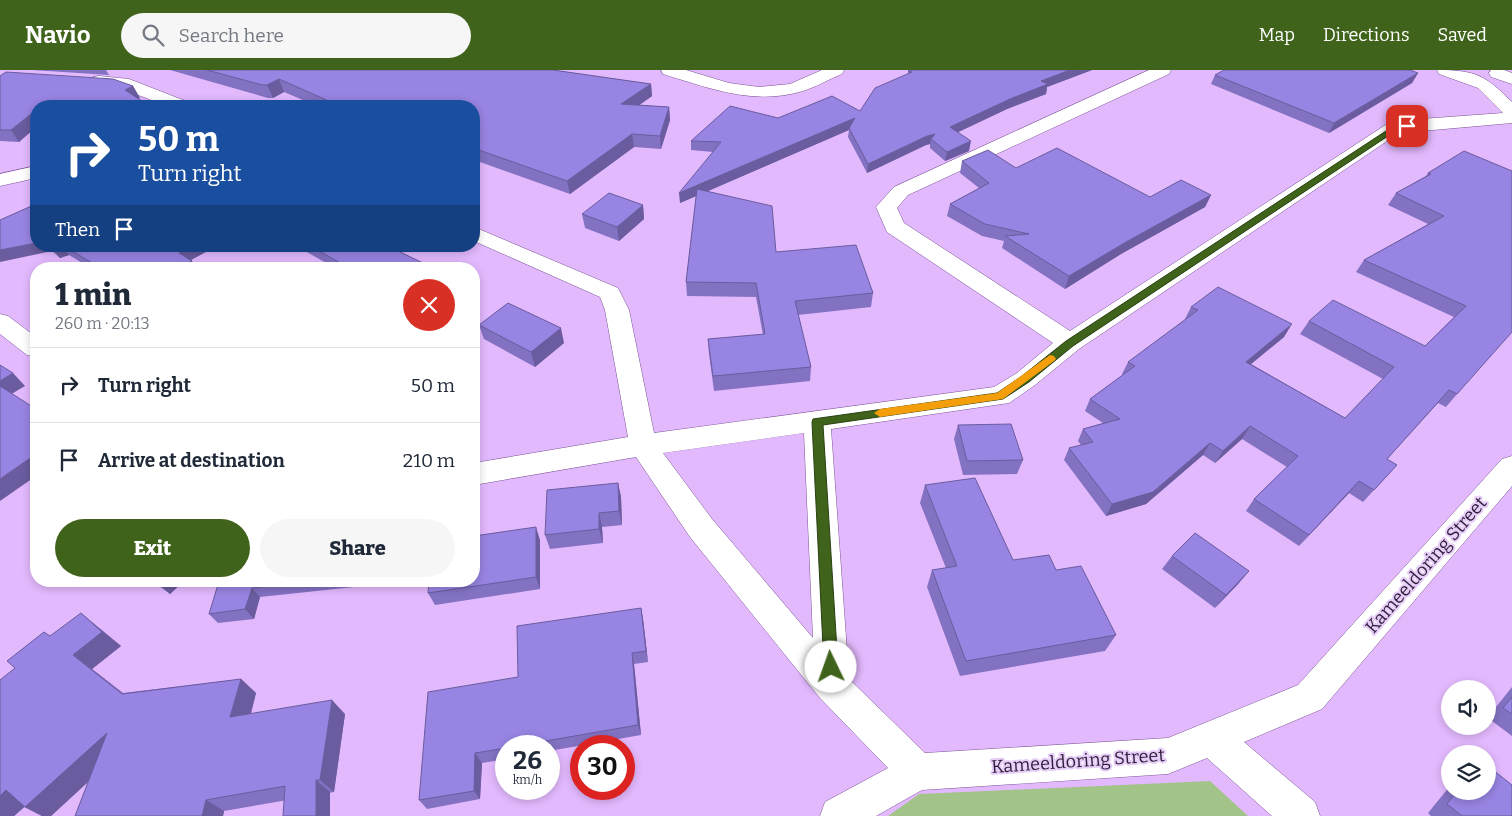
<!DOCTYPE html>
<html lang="en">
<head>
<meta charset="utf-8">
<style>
  body { margin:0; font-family:Bitter,serif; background:#f6f6f7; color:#1f2937; height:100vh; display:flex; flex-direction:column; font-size:19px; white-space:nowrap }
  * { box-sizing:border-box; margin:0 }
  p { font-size:16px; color:#747a83 }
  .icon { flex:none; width:28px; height:28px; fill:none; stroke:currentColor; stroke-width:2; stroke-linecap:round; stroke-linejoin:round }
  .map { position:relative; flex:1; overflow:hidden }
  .sheet { position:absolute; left:30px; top:192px; width:450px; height:325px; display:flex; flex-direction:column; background:#fff; border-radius:20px; box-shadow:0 2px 8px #0003 }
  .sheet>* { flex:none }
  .guide { position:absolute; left:30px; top:30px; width:450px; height:152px; border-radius:20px; box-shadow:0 2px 8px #0003; background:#1a4fa0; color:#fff; overflow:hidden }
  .buttons { position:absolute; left:1441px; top:610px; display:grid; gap:10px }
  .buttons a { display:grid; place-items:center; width:55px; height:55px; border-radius:50%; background:#fff; box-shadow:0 2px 8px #0003; font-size:25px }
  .speed { position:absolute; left:495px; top:665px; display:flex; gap:10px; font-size:25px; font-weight:700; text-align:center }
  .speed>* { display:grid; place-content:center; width:65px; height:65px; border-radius:50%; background:#fff; box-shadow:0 2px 8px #0003; line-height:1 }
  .speed small { font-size:12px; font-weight:400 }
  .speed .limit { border:8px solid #d22; background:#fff; color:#111 }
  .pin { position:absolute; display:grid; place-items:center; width:42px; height:42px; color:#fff; margin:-21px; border-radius:10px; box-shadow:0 2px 8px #0006 }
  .me { position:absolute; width:55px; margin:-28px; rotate:357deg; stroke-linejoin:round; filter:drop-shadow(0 0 4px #0008) }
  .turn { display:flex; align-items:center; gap:18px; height:105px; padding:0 25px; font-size:22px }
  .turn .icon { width:65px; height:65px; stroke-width:2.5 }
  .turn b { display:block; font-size:35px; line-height:42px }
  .then { display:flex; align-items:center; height:48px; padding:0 25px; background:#0003; gap:10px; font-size:19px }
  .round { display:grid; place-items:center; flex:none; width:52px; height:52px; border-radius:26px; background:#f6f6f7 }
  .overview { display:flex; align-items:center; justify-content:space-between; height:85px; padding:0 25px }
  h1 { font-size:30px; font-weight:800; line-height:38px }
  .primary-button { display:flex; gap:10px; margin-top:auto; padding:10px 25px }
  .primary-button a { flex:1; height:58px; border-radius:30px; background:#3f631b; color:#fff; font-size:20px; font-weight:800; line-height:58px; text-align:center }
  .primary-button a+a { background:#f6f6f7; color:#1f2937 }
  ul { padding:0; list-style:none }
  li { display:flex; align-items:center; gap:15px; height:75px; padding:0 25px; border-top:1px solid #e0e1e3 }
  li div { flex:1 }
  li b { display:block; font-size:19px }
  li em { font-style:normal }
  header { display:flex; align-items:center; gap:30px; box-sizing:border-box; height:70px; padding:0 25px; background:#3f631b; color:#fff }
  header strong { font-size:24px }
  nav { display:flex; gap:28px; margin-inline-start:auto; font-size:18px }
  .search { width:350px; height:45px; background:#f6f6f7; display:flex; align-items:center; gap:12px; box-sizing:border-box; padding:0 18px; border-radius:28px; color:#747a83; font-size:19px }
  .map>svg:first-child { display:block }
</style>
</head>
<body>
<header>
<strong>Navio</strong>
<div class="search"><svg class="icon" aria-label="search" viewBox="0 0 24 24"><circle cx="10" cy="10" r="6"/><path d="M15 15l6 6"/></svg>Search here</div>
<nav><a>Map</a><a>Directions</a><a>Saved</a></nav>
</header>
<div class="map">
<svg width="1512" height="746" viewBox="0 0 1512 746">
  <rect width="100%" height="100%" fill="#e3b9fe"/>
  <path fill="#a3c489" d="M1210,711L1248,746H888L919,724Z"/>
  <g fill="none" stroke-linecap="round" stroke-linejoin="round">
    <g stroke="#7c5593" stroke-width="1">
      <path id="street" d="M661,0H686L729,13L759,17L790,14L822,0H844L842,4C829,9 816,17 803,21C754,36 709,18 663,4Z
        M1149,0H1171L1169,4L908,125L897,138L904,153L1070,261L1387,54L1407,50L1503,43L1478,18L1439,4L1437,0C1475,0 1485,5 1512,32V53L1399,63L1079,279L1035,315L1009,333L831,359L849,609L925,683L1168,668L1298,615L1502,389L1512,386V416L1322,639L1244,672L1315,732L1320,746H1272L1207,688L1168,704L922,720L876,746H820L825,732L888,698L820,628L690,467L636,387L474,415V393L628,367L605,240L600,227L474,171V157L618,218L629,240L654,363L994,317L1017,303L1053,273L887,162L876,137L894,117ZM804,363L813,568L712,449L663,383Z
        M1491,0H1504L1512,3V14L1491,7L1489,3Z
        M99,6L129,9L188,32L191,36H167L120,18L93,15L90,11L93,7Z
        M36,96V108L0,116V104Z
        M0,244L8,246L36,267V287L27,285L0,264Z"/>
    </g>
    <use href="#street" fill="#fff" fill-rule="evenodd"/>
  </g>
  <path fill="#8372c2" d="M32,0H106L109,5Z
    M170,0H553L651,14L652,26L639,35L669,37L670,50L661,79L634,77L570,124L480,92L474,96V36H317L284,22L273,28H268Z
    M910,0H1092L1047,17L1046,24L1007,39L958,62L969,81L945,91L930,78V74L926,75L867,103L848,67L849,60L706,122L776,182L873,223L871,237L798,245L811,297L810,311L714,321L709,284L708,269L763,265L756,227L687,226L686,212L696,126L680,133L713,82L691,80V71L778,48L860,41L908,4V1Z
    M1418,3L1412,13L1329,63L1211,14L1215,5Z
    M0,6L133,16L140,28H138L148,36H36V57L19,72L0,71Z
    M962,91L1016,98L1150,127L1211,125L1205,137L1121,184L1065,219L1002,178L1004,171L982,166L947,146L950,134L979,118L960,103Z
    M1512,101L1457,324L1446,337L1438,333L1387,389L1397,395L1363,432L1349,423L1299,476L1246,441L1254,429L1287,397L1242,369L1215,393L1203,385L1146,434L1106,446L1064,390L1069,378L1081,375L1078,371L1083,359L1103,353L1085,341L1090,329L1123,305L1122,304L1128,292L1186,249H1185L1191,237L1284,267L1251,294L1345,348L1383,309L1300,264L1309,251L1425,276L1454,247L1356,202L1364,190L1428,154L1388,135L1396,123L1426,106L1428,103Z
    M643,135L644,149L619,171L585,158L582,144Z
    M36,176H217L191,190L197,199H92L69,185L60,188L52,181Z
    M296,176H388L429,196L430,199H337Z
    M479,255L564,273L535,297L484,269Z
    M958,355L1023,390L1017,404L963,405L954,369Z
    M618,413L621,427L622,455L602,457L603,473L550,479L545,465Z
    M925,415L1013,490L1056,500L1116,565L1105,581L960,606L927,517L932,500L946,498L920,433Z
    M540,470V519L435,535L428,523Z
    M1172,486L1249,501L1238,514L1215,538L1162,499Z
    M152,511H184L170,524Z
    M188,511H364L363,516L260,527L254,549L218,553L209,544L218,516L193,515Z
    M641,538L643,549L648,592L634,594L641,665L549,681V676H506V689L482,693L480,729L427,739L419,730L518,607Z
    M99,558L121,576L92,599L123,623L241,609L256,623L251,644H345L334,722L224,741L223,746H75L89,711L51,746H42L24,737L14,746H0L15,598L50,566Z
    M1512,617V666L1488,648V647Z
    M1450,716V721H1488L1512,746H1431L1428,743Z"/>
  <path fill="#6a5c9e" d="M1070,0H1092L1047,17L1046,24L1007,39L948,67L950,57L1041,11Z
    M1418,3L1412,13L1329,63L1334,53Z
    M279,9L284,22L273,28L267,15Z
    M651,14L652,26L623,47L621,34Z
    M133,16L140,28L132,31L125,20Z
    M669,37L670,50L661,79L660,66Z
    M36,40V57L19,72L11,60Z
    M855,48L849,58V60L680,133L679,123Z
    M632,64L634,77L570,124L567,111Z
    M935,64L931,69L930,74L926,75L867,103L868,94L927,66Z
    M971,71L969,81L945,91L947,82Z
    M476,79L480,92L474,96V81Z
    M1211,125L1205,137L1121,184L1065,219L1069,206L1126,172Z
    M643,135L644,149L619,171L617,157Z
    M36,173V176H49L52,181L0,192V180Z
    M57,176H62L69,185L60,188L52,178Z
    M192,176H217L185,193L179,183Z
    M192,191L197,199H189L186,194Z
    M119,193L123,199H108Z
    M1292,254L1284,267L1239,304L1246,292Z
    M561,258L564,273L535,297L531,282Z
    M13,303L25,316L8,326L0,318V311Z
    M1250,356L1242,369L1215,393L1223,381Z
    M1210,373L1203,385L1146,434L1106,446L1112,434Z
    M36,384V406L0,431V409Z
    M1359,411L1349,423L1299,476L1309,465Z
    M618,413L621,427L622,455L619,441Z
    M599,443L602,457L603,473L599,459Z
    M536,457L540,470V519L536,507Z
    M1249,501L1238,514L1215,538L1226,525Z
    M162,511H184L170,524L159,514Z
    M359,511H364L363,516Z
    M252,518L260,527L254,549L245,539Z
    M641,538L643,549L648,592L646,581Z
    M81,543L121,576L92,599L141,637L73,585Z
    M632,583L634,594L641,665L638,655Z
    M241,609L256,623L246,661L230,647Z
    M332,630L345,644L334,722L320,710Z
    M107,663L127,676L51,746H42L25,737Z
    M475,683L482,693L480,729L474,721Z
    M316,710L330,722V746H316Z
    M6,720L30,732L14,746H0V726Z
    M206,730L224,741L223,746H202Z"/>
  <path fill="#9884e2" stroke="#6a5c9e" d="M207,0H553L651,14L621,34L669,37L660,66L632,64L567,111L476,79L474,81V36H340L279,9L267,15H262Z
    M910,0H1070L1041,11L1048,14L1010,29L950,57L971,71L947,82L931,69L935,64L927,66L868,94L849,58L855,48L679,123L721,72L691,71L730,36L778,48L832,26L860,41L875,18L912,2L908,1Z
    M1224,0H1410L1418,3L1334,53L1215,5Z
    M6,2L113,9L133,16L125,20L148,35L144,36H36V40L11,60H0V6Z
    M1057,78L1150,127L1181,110L1211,125L1126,172L1069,206L1005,166L1029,164L985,154L950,134L989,113L962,91L988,80L1016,98Z
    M1464,81L1512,101V262L1457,324L1449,320L1387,389L1397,395L1374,420L1359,411L1309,465L1254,429L1298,386L1250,356L1223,381L1210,373L1153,422L1112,434L1069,378L1093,372L1083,359L1120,349L1090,329L1135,296L1128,292L1198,240L1191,237L1218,217L1292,254L1246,292L1345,348L1394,297L1309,251L1333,230L1425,276L1466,236L1364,190L1444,146L1396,123L1431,104L1428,103Z
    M697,119L772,136L776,182L856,175L873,223L795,231L811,297L713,306L708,269L765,264L756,213L686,212Z
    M609,123L643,135L617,157L582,144Z
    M36,134V173L0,180V150Z
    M64,176H192L179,183L192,191L186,194L194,199H128L119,193L108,199H102Z
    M310,176H388L429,196L425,199H351Z
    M508,233L561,258L531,282L479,255Z
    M0,295L13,303L0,311Z
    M0,316L36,339V384L0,409Z
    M1011,354L1023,390L967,391L958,355Z
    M975,408L1013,490L1049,485L1056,500L1081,496L1116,565L966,591L932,500L957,496L925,415Z
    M618,413L619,441L599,443V459L545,465L547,420Z
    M536,457V507L428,523L429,511H474V466Z
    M1195,463L1249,501L1226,525L1172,486Z
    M156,511H162L159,514Z
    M219,511H310L252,518L245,539L209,544Z
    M641,538L646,581L632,583L638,655L517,676H506V678L475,683L474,721L419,730L428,622L518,607L517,556Z
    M81,543L102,562L73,585L122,624L241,609L230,647L332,630L320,710H316V746H283L285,716L206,730L202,746H75L107,663L25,737L6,720L0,726V610L15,598L7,591L44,562L50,566Z
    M1512,627V644L1503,638Z
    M1488,696L1512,715V746H1462L1447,734L1457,721H1488Z"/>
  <path fill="#3f631b" stroke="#294012" d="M1407,53L1409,54V57L1397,60L1073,276L1029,312L1003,329L823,355L838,597L836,602L831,604L826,602L824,597L812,352L813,349L997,323L1022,306L1066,271L1392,57Z"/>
  <path fill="#f59e0b" d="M1050,285L1054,286L1056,289L1054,291L1003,329L880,347L874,343L880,339L997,323Z"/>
  <g text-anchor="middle" stroke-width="4" stroke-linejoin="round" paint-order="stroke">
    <g font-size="18" fill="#2f1e39" stroke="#e7cef8">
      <text transform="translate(1426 495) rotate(-49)" y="6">Kameeldoring Street</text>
      <text transform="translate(1078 691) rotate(-4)" y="6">Kameeldoring Street</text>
    </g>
  </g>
</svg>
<div class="buttons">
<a><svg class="icon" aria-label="sound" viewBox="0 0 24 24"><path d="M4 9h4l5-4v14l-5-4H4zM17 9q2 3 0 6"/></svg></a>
<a><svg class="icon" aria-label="layers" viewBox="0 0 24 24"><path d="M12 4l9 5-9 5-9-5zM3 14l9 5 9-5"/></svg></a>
</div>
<div class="speed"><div>26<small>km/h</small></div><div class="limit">30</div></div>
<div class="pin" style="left:1407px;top:56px;background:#d93025"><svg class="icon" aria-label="arrive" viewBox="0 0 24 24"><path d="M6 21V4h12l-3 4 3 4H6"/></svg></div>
<svg class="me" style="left:831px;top:597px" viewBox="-20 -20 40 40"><circle r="19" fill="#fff"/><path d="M0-13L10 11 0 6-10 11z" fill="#3f631b"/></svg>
<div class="guide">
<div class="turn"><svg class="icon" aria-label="right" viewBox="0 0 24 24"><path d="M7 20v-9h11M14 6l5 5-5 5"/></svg><div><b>50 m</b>Turn right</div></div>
<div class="then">Then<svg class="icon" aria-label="arrive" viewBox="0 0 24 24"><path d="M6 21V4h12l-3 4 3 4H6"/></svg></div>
</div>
<section class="sheet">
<div class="overview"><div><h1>1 min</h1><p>260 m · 20:13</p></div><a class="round" style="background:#d93025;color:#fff"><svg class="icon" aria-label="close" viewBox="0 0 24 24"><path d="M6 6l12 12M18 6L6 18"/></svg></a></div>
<ul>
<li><svg class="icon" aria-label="right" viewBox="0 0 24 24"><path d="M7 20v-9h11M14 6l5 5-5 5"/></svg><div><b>Turn right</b></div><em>50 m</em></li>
<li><svg class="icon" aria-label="arrive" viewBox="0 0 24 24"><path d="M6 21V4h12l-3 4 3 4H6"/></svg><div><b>Arrive at destination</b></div><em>210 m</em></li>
</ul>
<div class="primary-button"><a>Exit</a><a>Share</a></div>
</section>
</div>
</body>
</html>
